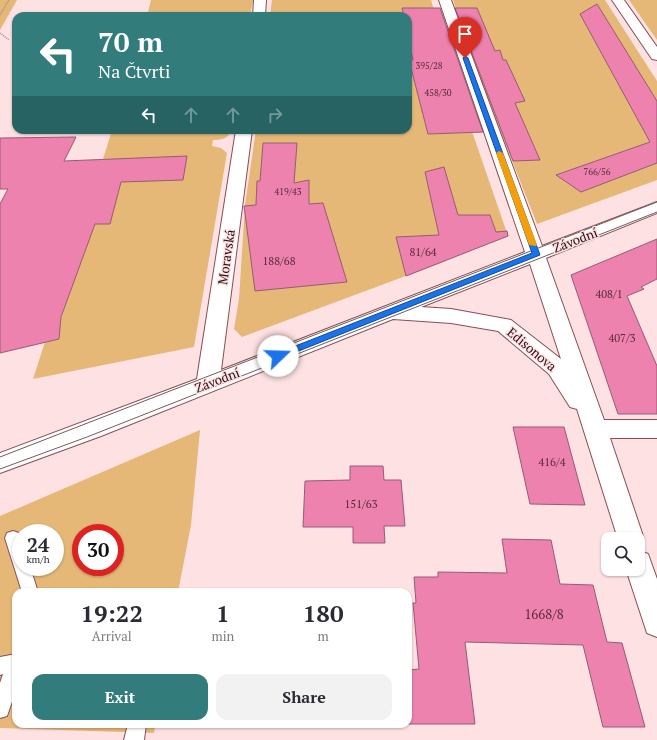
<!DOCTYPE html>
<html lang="en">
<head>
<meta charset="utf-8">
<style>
  body { margin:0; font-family:"PT Serif",serif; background:#f2f2f3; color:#2b2b33; height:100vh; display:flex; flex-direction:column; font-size:15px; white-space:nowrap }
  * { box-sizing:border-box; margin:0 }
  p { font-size:13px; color:#7c7c81 }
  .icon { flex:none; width:22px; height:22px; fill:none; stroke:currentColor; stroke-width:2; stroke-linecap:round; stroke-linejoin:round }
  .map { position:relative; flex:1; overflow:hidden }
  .panel { position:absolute; left:12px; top:588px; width:400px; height:140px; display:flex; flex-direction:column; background:#fff; border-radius:12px; box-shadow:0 1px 3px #0004 }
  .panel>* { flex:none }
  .guide { position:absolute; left:12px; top:12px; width:400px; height:122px; border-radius:12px; box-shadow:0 1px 3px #0004; background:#337c7c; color:#fff; overflow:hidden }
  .buttons { position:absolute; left:601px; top:532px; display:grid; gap:8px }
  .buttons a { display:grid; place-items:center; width:44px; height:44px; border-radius:8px; background:#fff; box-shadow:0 1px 3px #0004; font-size:20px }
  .speed { position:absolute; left:12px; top:524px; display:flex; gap:8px; font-size:20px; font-weight:700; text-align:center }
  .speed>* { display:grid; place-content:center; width:52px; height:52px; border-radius:50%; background:#fff; box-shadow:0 1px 3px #0004; line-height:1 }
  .speed small { font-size:10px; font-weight:400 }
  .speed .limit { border:6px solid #d22; background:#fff; color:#111 }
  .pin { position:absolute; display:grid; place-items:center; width:34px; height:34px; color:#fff; margin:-41px -17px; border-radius:50% 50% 50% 0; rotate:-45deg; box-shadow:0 0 4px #0007 }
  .pin .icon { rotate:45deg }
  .me { position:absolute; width:44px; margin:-22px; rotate:69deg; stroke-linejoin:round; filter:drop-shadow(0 0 3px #0008) }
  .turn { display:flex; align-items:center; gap:14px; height:84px; padding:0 20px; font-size:18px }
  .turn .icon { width:52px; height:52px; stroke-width:2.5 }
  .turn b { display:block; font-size:28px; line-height:34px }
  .lanes { display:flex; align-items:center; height:38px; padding:0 20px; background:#0003; justify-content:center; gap:20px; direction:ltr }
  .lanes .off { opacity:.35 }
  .eta { display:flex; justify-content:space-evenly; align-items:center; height:68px; text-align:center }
  .eta b { font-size:24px; font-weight:700; line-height:28px }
  .action { display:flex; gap:8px; margin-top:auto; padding:8px 20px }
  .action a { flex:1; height:46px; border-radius:12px; background:#337c7c; color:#fff; font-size:16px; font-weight:700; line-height:46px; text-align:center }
  .action a+a { background:#f2f2f3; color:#2b2b33 }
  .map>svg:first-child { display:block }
</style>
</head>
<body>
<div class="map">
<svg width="657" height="740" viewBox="0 0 657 740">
  <rect width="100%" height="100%" fill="#fee1e2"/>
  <path fill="#e5b877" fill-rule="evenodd" d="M0,0H17L0,30Z
    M151,0H253L250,16H147Z
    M272,0H431L454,79L508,236L445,260L446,261L242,337L234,329L239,299L245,205L256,130H408V16H270Z
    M453,0H605L657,81V180L537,224L480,79Z
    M629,0H657V40Z
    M112,130H231C229,139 221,140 213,140L212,146L221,148L227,153L194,347L33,379L45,342L59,339L61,318L76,274L82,227Z
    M200,430L191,525L178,592H16V724H156L154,733L0,728V516ZM21,533H55V567H21ZM81,533H115V567H81Z"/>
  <path fill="#ec82ad" stroke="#965c73" d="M597,4L657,101V163L581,192L556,175L650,142L580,14Z
    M402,8H440L483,132L428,134L409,60H413L408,36V16H404Z
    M455,8H477L495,51L500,50L503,60H506L525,101L515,103L540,160L513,161Z
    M76,137L64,161L187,156L183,180L121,182L110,224H95L61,317L59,339L0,353V204L8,189H0V138Z
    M263,143H297L294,183L309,180V204L323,203L347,282L255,291L244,206L256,205L257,181H260Z
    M444,167L458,215H490L496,232L507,231L508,236L406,276L396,237L439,235L425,172Z
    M657,239V279L641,287L644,289L627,296L657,366V414H618L571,275Z
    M513,427H564L585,505L530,504Z
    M350,466H383L384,480H401L405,526H384L385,543H353V527H303L305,481L350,480Z
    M502,539L551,540L560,584L593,585L607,642L622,643L645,727H603L583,645L465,642L475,724H408V670L419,669L413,603H416L414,577H438V572L507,573Z"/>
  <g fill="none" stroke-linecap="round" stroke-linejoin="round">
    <g stroke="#8a4d53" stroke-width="2">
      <path id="service" d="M13,531L19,533L21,538V567H30L38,592H22L5,538L7,533Z
        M16,654V690L7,716L0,718V683L3,674L0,675V657Z
        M128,724H146L144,740H124Z"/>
    </g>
    <g stroke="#8a4d53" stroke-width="2">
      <path id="minor" d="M254,0H266L265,16H253Z
        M439,0H451L542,246L657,202V213L546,258L604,420H657V438H610L644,539L640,547L638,548V539H618L577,409L570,407L549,374L498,331L451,323L393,319L101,436L0,473V453L197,379L236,130H252L221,370L525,252ZM530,264L561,359L511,320L451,309L421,307Z
        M612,0H624L657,47V60L652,59Z
        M638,550L648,554L657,579V637L647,633L626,569H638Z"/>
    </g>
    <path stroke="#ab9092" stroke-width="1.5" stroke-dasharray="1 1" stroke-linecap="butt" d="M0,15L9,0
      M0,33L9,40"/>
    <use href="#service" fill="#fff" fill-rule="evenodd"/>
    <use href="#minor" fill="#fff" fill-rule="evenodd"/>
    <path stroke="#755a5d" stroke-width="1" d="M0,457L657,202
      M0,469L87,437L657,212"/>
  </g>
  <path fill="#1a73e8" stroke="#114b97" d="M465,56L468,58L540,255L281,358H275V354L532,253L463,58Z"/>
  <path fill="#f59e0b" d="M499,151L503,153L537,245L536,246L529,245L496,153Z"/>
  <g text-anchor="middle" stroke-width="3" stroke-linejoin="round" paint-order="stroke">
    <g font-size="9" fill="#582b38">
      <text x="429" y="69">395/28</text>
      <text x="438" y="96">458/30</text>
      <text x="597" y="175">766/56</text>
      <text x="288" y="195">419/43</text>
    </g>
    <g font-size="11" fill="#582b38">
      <text x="423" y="256">81/64</text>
      <text x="279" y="265">188/68</text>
      <text x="609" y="298">408/1</text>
      <text x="622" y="342">407/3</text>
      <text x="552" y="466">416/4</text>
      <text x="361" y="508">151/63</text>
    </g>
    <g font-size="13" fill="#270e11" stroke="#fee1e2">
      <text transform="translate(575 240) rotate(-21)" y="5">Závodní</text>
      <text transform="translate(226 257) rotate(-82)" y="5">Moravská</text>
      <text transform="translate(532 349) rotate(40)" y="5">Edisonova</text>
      <text transform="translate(217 380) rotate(-21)" y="5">Závodní</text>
    </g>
    <g font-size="13" fill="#582b38">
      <text x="544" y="619">1668/8</text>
    </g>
  </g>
</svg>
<div class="buttons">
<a><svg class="icon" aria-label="search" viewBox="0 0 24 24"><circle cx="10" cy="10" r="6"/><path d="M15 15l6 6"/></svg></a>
</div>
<div class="speed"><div>24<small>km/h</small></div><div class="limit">30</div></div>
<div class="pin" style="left:465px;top:58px;background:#d93025"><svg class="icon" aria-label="arrive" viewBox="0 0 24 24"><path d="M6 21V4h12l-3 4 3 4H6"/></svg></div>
<svg class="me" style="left:278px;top:356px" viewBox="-20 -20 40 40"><circle r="19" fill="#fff"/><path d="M0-13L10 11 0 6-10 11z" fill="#1a73e8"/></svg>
<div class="guide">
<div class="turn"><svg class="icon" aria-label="left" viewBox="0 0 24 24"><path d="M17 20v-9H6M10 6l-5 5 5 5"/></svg><div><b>70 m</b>Na Čtvrti</div></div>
<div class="lanes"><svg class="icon" aria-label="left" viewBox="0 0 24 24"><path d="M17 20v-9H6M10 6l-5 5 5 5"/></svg><svg class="icon off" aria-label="ahead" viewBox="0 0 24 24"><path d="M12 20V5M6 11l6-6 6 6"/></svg><svg class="icon off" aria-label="ahead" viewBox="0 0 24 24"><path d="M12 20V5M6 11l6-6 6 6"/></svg><svg class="icon off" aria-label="right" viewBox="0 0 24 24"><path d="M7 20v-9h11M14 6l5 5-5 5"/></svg></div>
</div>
<section class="panel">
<div class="eta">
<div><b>19:22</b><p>Arrival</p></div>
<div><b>1</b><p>min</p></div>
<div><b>180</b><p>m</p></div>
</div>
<div class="action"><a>Exit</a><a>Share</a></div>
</section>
</div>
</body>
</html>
